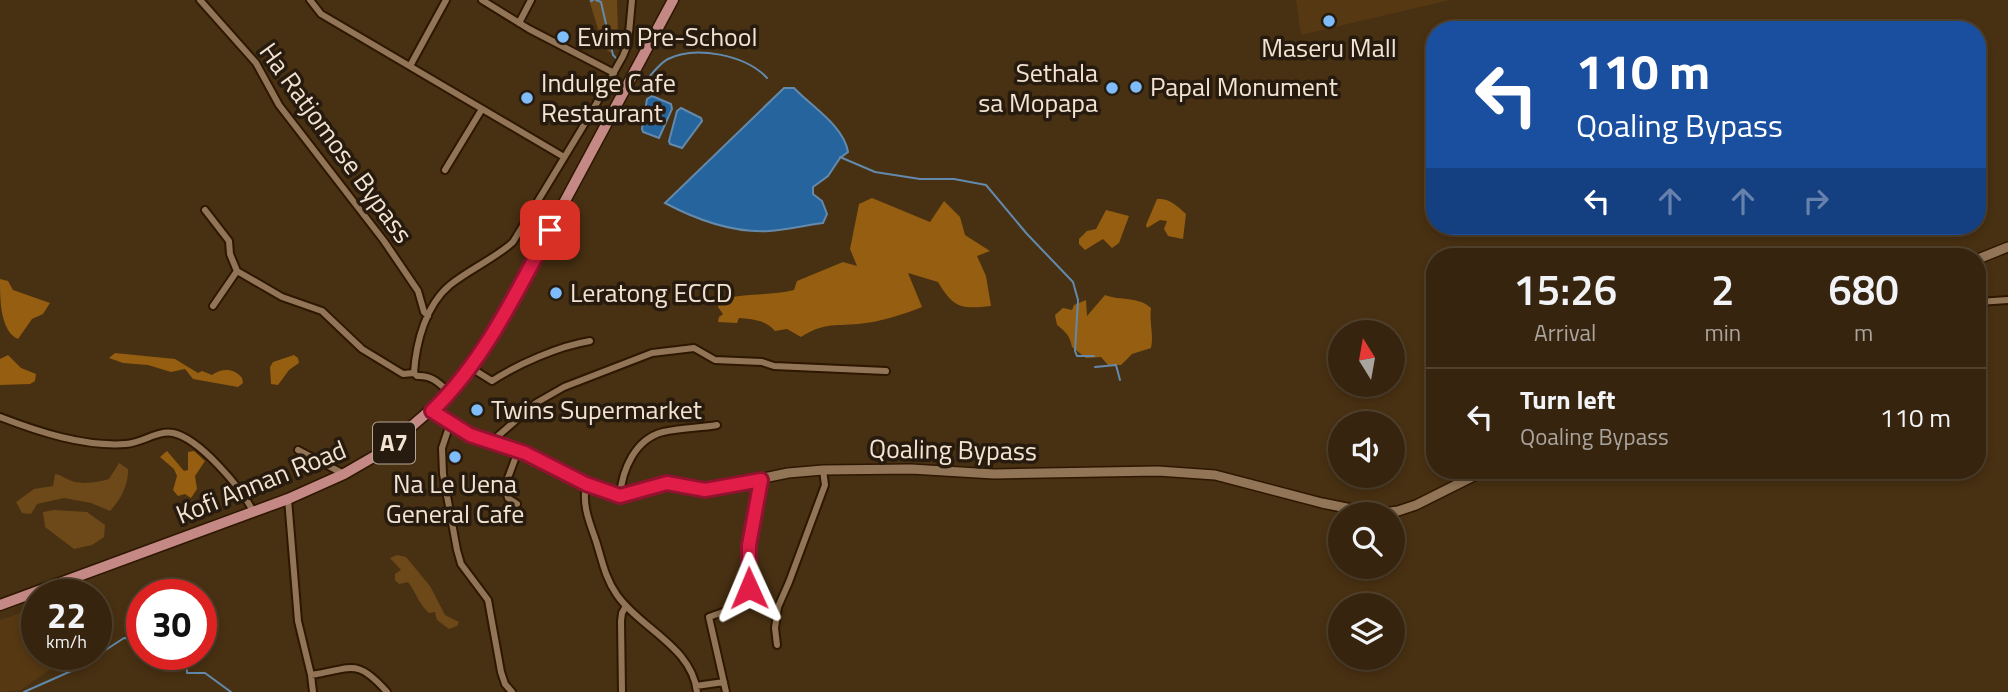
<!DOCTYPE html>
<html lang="en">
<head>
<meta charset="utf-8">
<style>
  body { margin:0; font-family:"Titillium Web",sans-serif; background:#3d2c17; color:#f1f3f6; height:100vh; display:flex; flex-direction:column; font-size:26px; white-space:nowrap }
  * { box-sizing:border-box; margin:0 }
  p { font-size:23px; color:#aaa49e }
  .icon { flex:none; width:38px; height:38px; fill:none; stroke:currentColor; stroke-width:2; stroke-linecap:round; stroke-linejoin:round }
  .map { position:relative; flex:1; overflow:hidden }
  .drawer { position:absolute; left:1426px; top:248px; width:560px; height:231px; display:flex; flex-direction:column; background:#36240e; border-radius:28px; box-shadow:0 4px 10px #0003,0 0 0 2px #50412e }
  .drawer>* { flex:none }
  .hud { position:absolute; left:1426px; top:21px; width:560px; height:214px; border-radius:28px; box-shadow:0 4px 10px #0003,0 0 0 2px #50412e; background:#1a4fa0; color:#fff; overflow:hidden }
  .needle { width:46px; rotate:349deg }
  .controls { position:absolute; left:1328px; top:320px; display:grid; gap:14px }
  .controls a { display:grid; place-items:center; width:77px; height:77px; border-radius:50%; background:#36240e; box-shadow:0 4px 10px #0003,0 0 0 2px #50412e; font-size:35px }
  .speed { position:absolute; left:21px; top:579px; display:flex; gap:14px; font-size:35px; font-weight:700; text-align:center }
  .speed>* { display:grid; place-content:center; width:91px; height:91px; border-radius:50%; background:#36240e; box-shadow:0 4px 10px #0003,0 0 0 2px #50412e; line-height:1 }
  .speed small { font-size:18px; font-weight:400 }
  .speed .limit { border:10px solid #d22; background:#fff; color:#111 }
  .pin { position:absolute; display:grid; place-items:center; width:60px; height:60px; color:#fff; margin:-30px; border-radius:14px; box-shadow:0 4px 10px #0006 }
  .me { position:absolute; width:77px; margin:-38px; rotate:359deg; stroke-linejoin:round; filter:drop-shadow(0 0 5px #0008) }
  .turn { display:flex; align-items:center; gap:24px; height:147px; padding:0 35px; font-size:32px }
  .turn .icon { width:91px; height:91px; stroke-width:2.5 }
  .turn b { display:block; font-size:49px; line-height:60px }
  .lanes { display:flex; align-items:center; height:66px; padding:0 35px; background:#0003; justify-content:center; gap:35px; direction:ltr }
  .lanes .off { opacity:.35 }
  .eta { display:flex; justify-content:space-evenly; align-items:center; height:119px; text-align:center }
  .eta b { font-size:42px; font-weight:600; line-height:49px }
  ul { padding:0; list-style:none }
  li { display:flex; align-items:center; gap:21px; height:98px; padding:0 35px; border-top:2px solid #50412e }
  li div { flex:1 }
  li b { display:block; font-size:26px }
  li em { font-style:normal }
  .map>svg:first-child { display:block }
</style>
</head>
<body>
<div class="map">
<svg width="2008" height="692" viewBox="0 0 2008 692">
  <rect width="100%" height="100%" fill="#483012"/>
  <path fill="#563813" d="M1296,0H1450L1301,35Z
    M37,607V654L70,655L21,690L0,692V620Z"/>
  <path fill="#6d4819" d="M589,0H617L618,36L611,53L604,48Z
    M119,463L128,469C129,484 120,501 110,511L91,503L64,498L37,504L31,514L22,513L16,502L34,489L53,486L55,474C62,475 66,479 72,481C84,485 98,482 109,479Z
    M54,510L87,512L105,525L104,537L92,545L74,549L45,527L43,512Z
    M397,555L406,557L430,586L445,615L459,622L457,626L449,629L437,620L435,612L429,613C418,603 417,594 408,582L399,584L395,580V574L401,570L390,558Z"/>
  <path fill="#955e10" d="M872,198L930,222L944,201L960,217L965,235L990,251L977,256L986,276L991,306C962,309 954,309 938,282L908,273L922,307C902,315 880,322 858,324C833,326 823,323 801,337L787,329L775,331C766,320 752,319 739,318L737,323L718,322L719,317L723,314L718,307L719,300C744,293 769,296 794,290L797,281L843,262L857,266L850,249L859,204Z
    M1157,199C1170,198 1177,206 1186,214L1183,239L1168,236L1164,229L1167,221L1160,220L1147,228L1146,225Z
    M1106,210L1129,216L1119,243L1112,248L1103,239L1085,250L1079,244V239L1087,231L1096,229Z
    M0,279L8,281L13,290L50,303L43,314L32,319L18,339C0,331 0,299 0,279Z
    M1105,295C1121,301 1138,296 1151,308C1149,322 1154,335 1151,348L1132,354L1121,365H1108L1101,357L1086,358L1072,347C1070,336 1066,332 1057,325L1055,315L1063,308L1072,310L1074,305L1086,300L1087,316Z
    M115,353L175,359L198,373L202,371L212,375C222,368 234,368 242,378L243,383L238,387L193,379L185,369L171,372L148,365L123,363L109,358Z
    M8,355L21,368L36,374L35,381L30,384L0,385V359Z
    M294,355L298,358L299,363L289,370L278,385L271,384L270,367L273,362Z
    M167,451L184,471L188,470V452L194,451L205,461L195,476L197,489L191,498L185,494L178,496L173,490L177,476L174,469L160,457Z"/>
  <path fill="#25649c" stroke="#638aac" stroke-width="2" d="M784,88H794C812,107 844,126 848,152L840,158L828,176L813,187V194L822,201L827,214L823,223C806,225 787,230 769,231C733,233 697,220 665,203Z
    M652,96L671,104L672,109L659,138L643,132L642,129L647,99Z
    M681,108L701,118L702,121L682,148L670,144L669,141L677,111Z"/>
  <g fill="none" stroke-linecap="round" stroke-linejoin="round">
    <path stroke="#638aac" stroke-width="2" d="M596,0L601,2L613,55L617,59
      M591,1L593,0
      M648,78C654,72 660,63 668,59C695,45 746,55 767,78
      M840,157L875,172L920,179H954L986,185L1027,234L1073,282L1078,300L1075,351L1077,356H1094
      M1095,367L1116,365L1120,380
      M183,654L186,659L187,673H205L231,692
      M24,692L78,668L124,638L142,639"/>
    <g stroke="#2e1700" stroke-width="10">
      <path id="minor" d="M200,0L256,63L279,105L384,241L418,291L424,312L428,316
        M310,0L321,14L564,157
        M482,0L529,29L614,73
        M519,23L531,0
        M410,66L446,0
        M445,170L482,109
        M205,210L229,241L230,254L237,271L282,297L322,311L362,349L403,374L414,373L417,376C432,375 439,383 450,393
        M1978,302L2008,300
        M213,306L237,271
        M476,371L492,381C518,364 559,346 590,341
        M414,373C416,342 426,305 450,285C470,269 494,259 513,242L590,115L623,56L628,44L632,0
        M0,417C39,432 84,447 126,444C142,443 158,430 173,433C199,438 241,488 253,511
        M450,424L442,448L443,474L457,550L461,564L488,600L501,672L505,684L512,692
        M491,442L536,403L564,387L652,353L694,348L715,360L762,362L774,366L886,371
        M298,450L344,474
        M586,484C582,505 589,521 596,541C602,560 605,578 617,595C641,629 692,647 697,692
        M620,496C622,470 635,439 663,432C681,428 700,428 717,425
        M288,499L298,621L311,675L313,692
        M517,504L508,498L505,486L518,451
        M777,645L775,628L778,607L789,582L825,485L823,470
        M311,675C352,669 356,657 387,692
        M696,686L724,682
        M622,692L621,621L622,613L626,606
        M726,692L709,617L746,604L749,596V545L761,480"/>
    </g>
    <g stroke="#2e1700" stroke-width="12">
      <path id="secondary" d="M1978,259L2008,247
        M432,411L450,424L470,435L525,453L608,493L625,496L667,483L705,490L788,473L823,470L911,469L994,474L1158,471L1215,475L1322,503L1376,514L1398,511L1416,505L1484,471"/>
    </g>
    <g stroke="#2e1700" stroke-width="13">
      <path id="primary" d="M0,605L288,499L344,474L382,452L450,393L507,309L673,0"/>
    </g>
    <use href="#minor" stroke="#917556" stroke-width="6"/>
    <use href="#secondary" stroke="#917556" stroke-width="9"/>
    <use href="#primary" stroke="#c48985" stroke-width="10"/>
  </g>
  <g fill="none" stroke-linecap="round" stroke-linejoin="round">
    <g stroke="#92132f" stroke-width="18">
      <path id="route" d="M550,230C516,293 484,361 432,411L470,435L525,453L586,484L620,496L667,483L705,490L761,480L749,545V588"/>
    </g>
    <use href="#route" stroke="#e11d48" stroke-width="12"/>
  </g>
  <g fill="#7fbdfa" stroke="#261b0e" stroke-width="2.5">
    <circle cx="1329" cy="21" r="7"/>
    <circle cx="563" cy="37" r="7"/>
    <circle cx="1136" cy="87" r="7"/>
    <circle cx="1112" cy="88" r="7"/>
    <circle cx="527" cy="98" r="7"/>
    <circle cx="556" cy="293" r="7"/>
    <circle cx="477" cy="410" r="7"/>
    <circle cx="455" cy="457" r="7"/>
  </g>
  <g text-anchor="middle" stroke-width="7" stroke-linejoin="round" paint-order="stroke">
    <rect fill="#261b0e" stroke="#b6a797" stroke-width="2" x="373" y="422.5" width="42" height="41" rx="5"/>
    <g font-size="24" font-weight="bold" fill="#f3e3d2">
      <text x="394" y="451">A7</text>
    </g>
    <g font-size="26" fill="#f3e3d2" stroke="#261b0e" text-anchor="start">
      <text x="577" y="46">Evim Pre-School</text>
      <text x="1329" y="57" text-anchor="middle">Maseru Mall</text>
      <text x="1098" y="82" text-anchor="end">Sethala<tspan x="1098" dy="30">sa Mopapa</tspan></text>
      <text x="541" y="92">Indulge Cafe<tspan x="541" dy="30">Restaurant</tspan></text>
      <text x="1150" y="96">Papal Monument</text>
      <text x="570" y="302">Leratong ECCD</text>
      <text x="491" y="419">Twins Supermarket</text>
      <text x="455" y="493" text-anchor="middle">Na Le Uena<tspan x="455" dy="30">General Cafe</tspan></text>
    </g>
    <g font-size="26" fill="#f3e3d2" stroke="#261b0e">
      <text transform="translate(336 143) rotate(54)" y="9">Ha Ratjomose Bypass</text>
      <text transform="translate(953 450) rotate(1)" y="9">Qoaling Bypass</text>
      <text transform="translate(261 482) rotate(-22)" y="9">Kofi Annan Road</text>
    </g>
  </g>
</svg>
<div class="controls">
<a><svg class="needle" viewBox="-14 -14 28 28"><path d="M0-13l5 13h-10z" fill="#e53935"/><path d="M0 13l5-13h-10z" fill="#aaa49e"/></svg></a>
<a><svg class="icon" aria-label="sound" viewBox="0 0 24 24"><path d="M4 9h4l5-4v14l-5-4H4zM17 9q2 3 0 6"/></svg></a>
<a><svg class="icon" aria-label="search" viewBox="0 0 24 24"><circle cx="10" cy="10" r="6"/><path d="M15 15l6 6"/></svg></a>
<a><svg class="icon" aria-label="layers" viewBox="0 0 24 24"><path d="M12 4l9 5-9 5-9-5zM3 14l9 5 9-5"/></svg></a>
</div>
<div class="speed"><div>22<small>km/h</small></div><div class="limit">30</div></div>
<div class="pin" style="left:550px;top:230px;background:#d93025"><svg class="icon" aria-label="arrive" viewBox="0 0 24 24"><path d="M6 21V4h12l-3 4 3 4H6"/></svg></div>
<svg class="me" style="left:749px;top:588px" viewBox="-20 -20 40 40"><path d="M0-17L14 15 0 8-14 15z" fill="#e11d48" stroke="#fff" stroke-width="4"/></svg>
<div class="hud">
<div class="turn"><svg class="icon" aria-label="left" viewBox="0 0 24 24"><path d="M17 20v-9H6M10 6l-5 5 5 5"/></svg><div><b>110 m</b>Qoaling Bypass</div></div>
<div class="lanes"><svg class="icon" aria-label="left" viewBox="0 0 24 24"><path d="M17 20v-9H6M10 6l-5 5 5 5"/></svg><svg class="icon off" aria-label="ahead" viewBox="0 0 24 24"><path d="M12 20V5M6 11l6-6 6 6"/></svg><svg class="icon off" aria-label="ahead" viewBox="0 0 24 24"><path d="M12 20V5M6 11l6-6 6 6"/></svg><svg class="icon off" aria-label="right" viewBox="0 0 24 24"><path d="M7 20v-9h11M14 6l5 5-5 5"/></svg></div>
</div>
<section class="drawer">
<div class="eta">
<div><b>15:26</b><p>Arrival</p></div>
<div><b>2</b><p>min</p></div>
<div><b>680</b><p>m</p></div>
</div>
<ul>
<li><svg class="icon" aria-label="left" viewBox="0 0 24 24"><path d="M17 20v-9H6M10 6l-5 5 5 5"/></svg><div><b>Turn left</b><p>Qoaling Bypass</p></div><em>110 m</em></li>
</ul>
</section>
</div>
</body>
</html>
